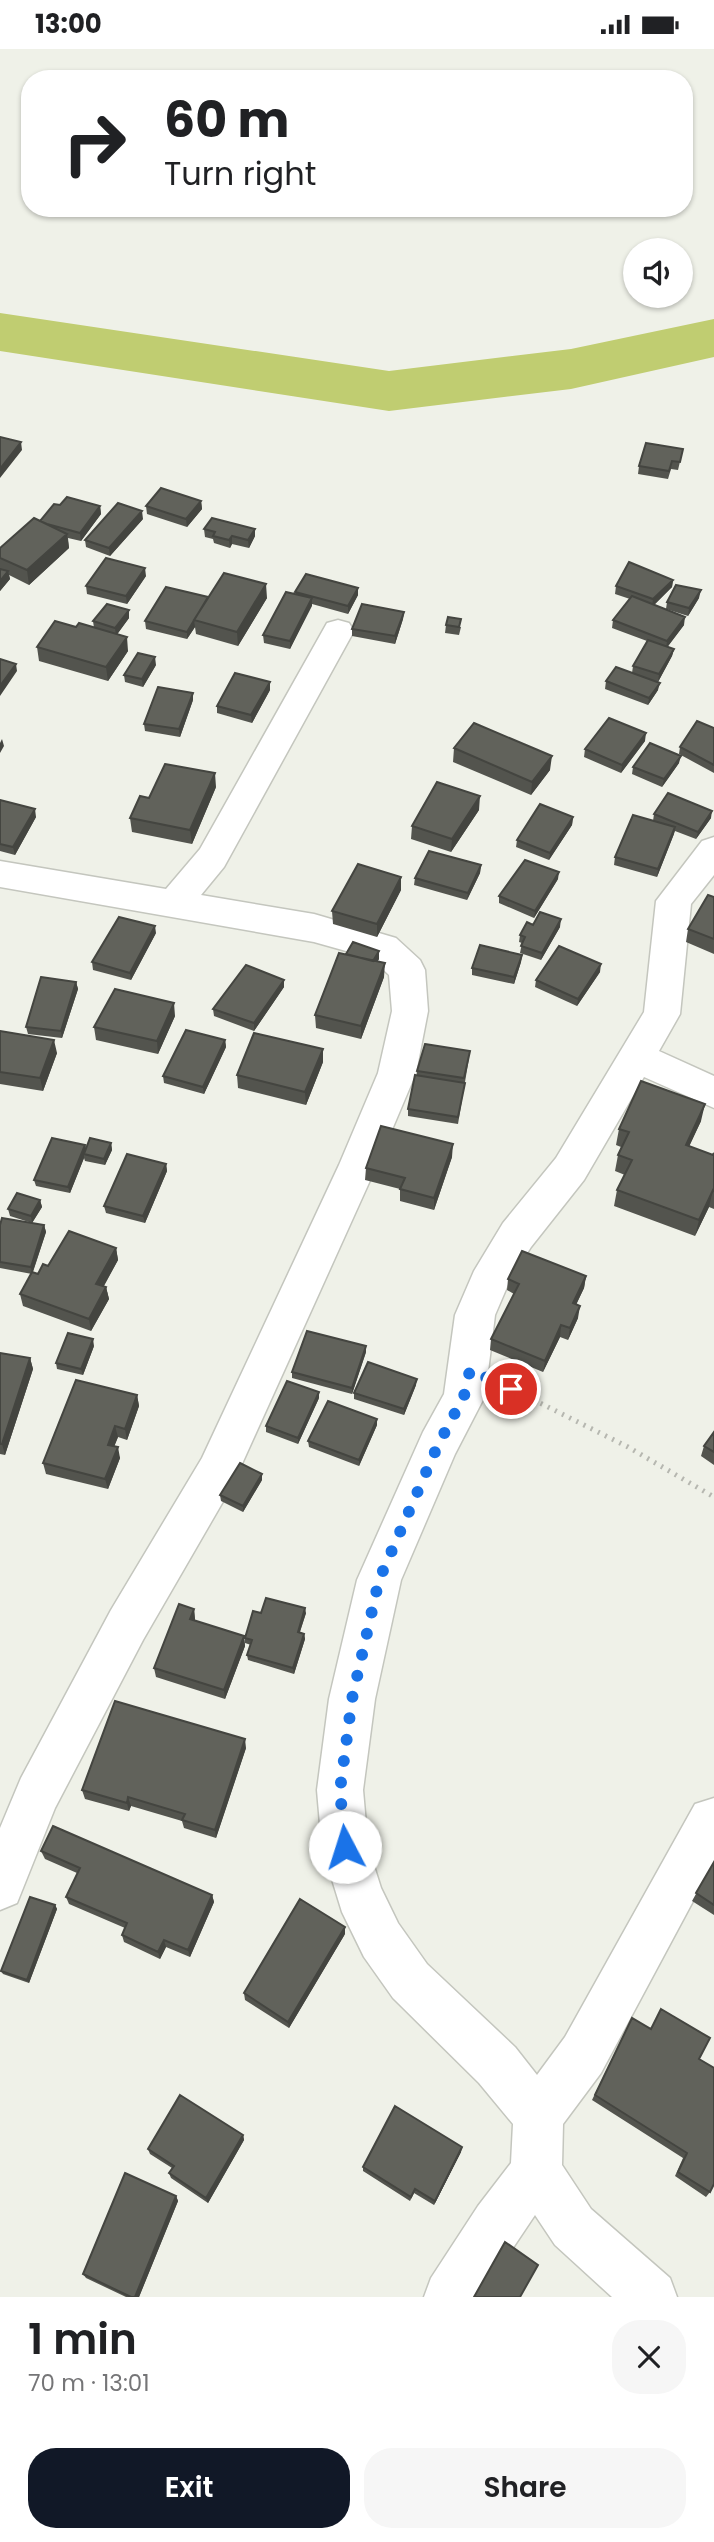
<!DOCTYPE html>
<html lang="en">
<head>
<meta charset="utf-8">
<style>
  body { margin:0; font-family:Poppins,sans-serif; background:#f6f6f6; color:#202124; height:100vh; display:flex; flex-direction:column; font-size:26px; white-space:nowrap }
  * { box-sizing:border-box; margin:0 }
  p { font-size:23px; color:#757577 }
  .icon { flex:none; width:38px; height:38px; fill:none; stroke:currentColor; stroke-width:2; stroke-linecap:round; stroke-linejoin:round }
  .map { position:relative; height:2248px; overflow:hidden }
  .drawer { display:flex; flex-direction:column; background:#fff; flex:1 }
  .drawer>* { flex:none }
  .hud { position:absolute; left:21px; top:21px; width:672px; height:147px; border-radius:28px; box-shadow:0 2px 5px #0004; background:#fff; color:#202124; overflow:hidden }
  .tools { position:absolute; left:623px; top:189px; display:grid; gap:14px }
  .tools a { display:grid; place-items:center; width:70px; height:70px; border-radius:50%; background:#fff; box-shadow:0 2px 5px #0004; font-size:35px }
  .pin { position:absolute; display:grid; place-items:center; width:60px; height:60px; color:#fff; margin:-30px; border:4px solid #fff; border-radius:50%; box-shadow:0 2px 7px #0007 }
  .me { position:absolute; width:77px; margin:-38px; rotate:355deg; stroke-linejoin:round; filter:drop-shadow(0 0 5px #0008) }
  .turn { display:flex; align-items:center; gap:24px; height:147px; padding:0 28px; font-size:32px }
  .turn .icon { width:91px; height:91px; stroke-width:2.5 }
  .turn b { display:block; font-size:49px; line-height:60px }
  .round { display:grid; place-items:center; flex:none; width:74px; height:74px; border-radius:28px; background:#f6f6f6 }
  .overview { display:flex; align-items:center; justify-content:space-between; height:119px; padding:0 28px }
  h1 { font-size:42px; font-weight:600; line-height:52px }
  .primary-button { display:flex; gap:14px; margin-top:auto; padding:14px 28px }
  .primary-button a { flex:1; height:80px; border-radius:28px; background:#111827; color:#fff; font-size:28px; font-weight:600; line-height:80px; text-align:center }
  .primary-button a+a { background:#f6f6f6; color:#202124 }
  .status { display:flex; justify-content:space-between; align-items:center; height:49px; padding:0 35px; background:#fff; direction:ltr }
  .status svg { height:19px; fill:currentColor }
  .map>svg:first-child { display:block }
</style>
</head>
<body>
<div class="status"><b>13:00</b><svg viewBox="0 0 49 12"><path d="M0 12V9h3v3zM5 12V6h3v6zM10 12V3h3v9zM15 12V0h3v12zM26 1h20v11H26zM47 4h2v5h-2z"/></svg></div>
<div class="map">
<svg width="714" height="2248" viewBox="0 0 714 2248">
  <rect width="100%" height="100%" fill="#eff1e8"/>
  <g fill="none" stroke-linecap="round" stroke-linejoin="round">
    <path fill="#c0cd71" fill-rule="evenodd" d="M0,264L389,322L571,300L714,270V308L571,340L389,362L0,302Z"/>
    <g stroke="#c4c6be" stroke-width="3">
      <path id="minor" d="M338,571L349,574L354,582L224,818L201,846L314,865L396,889L420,911L425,921L428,962L416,1024L377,1116L232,1437L143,1591L55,1759L17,1854L0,1861V1779L21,1729L111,1561L202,1409L339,1116L378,1024L392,962L389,926L371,909L314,893L0,838V812L166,840L200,800L327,574Z
        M714,788V826L691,855L680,965L659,1002L714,1027V1059L644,1028L584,1131L531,1198L510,1231L495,1266L485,1347L455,1405L401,1531L375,1650L363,1741L368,1798L381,1839L398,1874L427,1915L515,1998L537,2026L565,1988L695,1755L714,1749V1813L601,2024L563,2075L562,2116L591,2160L670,2229L677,2248H612L555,2196L535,2166L480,2248H424L431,2229L478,2157L511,2114L513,2075L479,2034L393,1949L364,1908L342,1863L322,1798L317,1741L329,1650L357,1531L423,1383L444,1345L455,1266L474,1222L503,1174L556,1109L644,963L656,852L702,792Z"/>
    </g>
    <path stroke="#b6b7b0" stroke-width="5" stroke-dasharray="2 6" stroke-linecap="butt" d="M512,1340L628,1398L714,1448"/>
    <use href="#minor" fill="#fff" fill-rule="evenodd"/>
  </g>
  <path fill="#53544e" d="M683,400L678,421L671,420L668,430L638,425L639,417Z
    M201,452L202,460L187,478L147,465L146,457Z
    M100,457L101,465L81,492L68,489L69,499L29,536L9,526L10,530L0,542V499L40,472Z
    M143,470L110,507L86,498L85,491Z
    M204,480H255V487L249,499L232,495L230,499L214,494L213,490L205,488Z
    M146,527L127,555L87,545L86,537Z
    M673,531L672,538L654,556L684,576L667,598L674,600L672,607L658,633V641L648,656L605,640L606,632L632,624L633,617L647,592L612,579L613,571L630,550L615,545L616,537Z
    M295,543L358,546L348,565L312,555L290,600L264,594L263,586L296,545Z
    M208,548L267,549L238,597L196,585L195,578L187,590L146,580L145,572Z
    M699,549L688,567L666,560L667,553Z
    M129,561V569L117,585L128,602L108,632L39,612L37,598L76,578L94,579L93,572Z
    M404,563L403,570L395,595L352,587V580Z
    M446,576L461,578L459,586L445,584Z
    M156,616L143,638L125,633L124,626Z
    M270,641L252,674L217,664V657Z
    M193,651L180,688L145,682L144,675Z
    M714,679V724L679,705L680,698Z
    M645,692L621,724L584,708L585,700Z
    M454,699L550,721L531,746L453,713Z
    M679,714L662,738L632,725L633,718Z
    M216,738L192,795L132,783L130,769Z
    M0,751L36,768L15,806L0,802Z
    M479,761L451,803L411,790L412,777Z
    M654,765L711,769L696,790L675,782L657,828L614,816L615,808L653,772Z
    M573,768L572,776L549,811L516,798L517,791Z
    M481,816L480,824L467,851L414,836L415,829Z
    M558,830L534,869L499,854V847Z
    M401,841L377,888L333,875L332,862Z
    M714,848V905L686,893L688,880Z
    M533,876L560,878L541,911L520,904L522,894L519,893L520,886Z
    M156,884L131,931L93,921L92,913Z
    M379,902V910L377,913L384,928L361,990L316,979L315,966L346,905Z
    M522,906L521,913L514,935L472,926V919Z
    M600,923L577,957L535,938L536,931Z
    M284,931V938L254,982L214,967L213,960Z
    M76,933L78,940L62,989L28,985L26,978Z
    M175,967L158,1005L96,991L94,978Z
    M0,982L57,1004L43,1042L0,1035Z
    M225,991L226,998L204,1045L164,1034L163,1027Z
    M469,1009L458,1075L408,1067V1060L417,1027V1022Z
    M323,1013L306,1056L238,1039L237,1026Z
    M701,1072L689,1097L713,1106L714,1104V1160L709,1158L695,1187L614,1157L617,1141L625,1126L615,1122L618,1106L621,1098L616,1096L619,1080Z
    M111,1094L112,1101L105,1116L85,1112L84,1109L70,1144L36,1137L34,1131L85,1096L86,1100Z
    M452,1108L434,1161L400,1152V1140L365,1131L366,1119Z
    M166,1115L167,1122L145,1174L106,1164L104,1157Z
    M40,1151L42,1158L32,1174L10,1167L8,1160Z
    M0,1176H44L46,1183L33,1223L38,1225L48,1217L116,1199L118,1211L104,1237L106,1238L109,1250L91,1282L23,1257L20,1245L32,1225L0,1219Z
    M586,1227L584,1239L576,1256L578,1269L568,1291L560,1288L543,1323L490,1301L491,1290L514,1245L507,1241L508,1230Z
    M94,1297L83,1326L57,1320L56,1314Z
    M366,1303L352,1345L292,1329V1323Z
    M0,1304L30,1309L33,1320L5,1406L0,1405Z
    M416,1336L404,1366L354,1350V1344Z
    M137,1346L139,1357L127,1391L118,1388L114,1397L120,1409L108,1440L46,1425L43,1414Z
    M319,1349L298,1395L266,1383V1377Z
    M377,1376L359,1417L309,1398L308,1392Z
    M714,1383V1416L701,1407L704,1397Z
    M262,1431L243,1463L221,1452L220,1446Z
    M194,1560L195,1572L244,1587L245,1597L225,1650L156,1628L154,1619Z
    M261,1564H306L300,1583L304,1585L305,1590L294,1625L248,1611L247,1606L251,1596L245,1594V1589Z
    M246,1699L216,1789L184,1779L182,1772L131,1757L129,1762L85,1750L82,1741Z
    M41,1802L212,1846L214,1853L190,1908L166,1898L160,1910L124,1893L122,1886L125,1879L69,1855L66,1848L77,1824L45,1810Z
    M714,1813V1866L692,1852Z
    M55,1856L57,1860L29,1934L3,1925L1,1922Z
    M345,1885L289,1979L245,1951L244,1944Z
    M632,1969L699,2010L710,2143L706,2148L675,2127L683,2109L592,2051Z
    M243,2086L244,2091L208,2154L171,2129L169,2124L172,2119L150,2105L148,2100Z
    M461,2103L434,2156L414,2144L410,2152L363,2122V2118Z
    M176,2147L178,2152L139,2248H126L86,2229L83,2225Z"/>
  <path fill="#444540" d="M21,393L22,401L0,429V420Z
    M201,452L202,460L187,478L186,470Z
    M100,457L101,465L81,492L80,484Z
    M142,462L143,470L110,507L109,499Z
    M255,480V487L249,499L248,491Z
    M67,485L69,499L29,536L27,521Z
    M232,487V495L230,499L229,491Z
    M145,519L146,527L127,555L126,547Z
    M8,522L10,530L0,542V532Z
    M673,531L672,538L652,558L653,550Z
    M266,535L267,549L238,597L237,583Z
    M358,539V546L348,565V557Z
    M701,541L699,549L688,567L689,559Z
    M208,548L194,571L195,578L187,590V583Z
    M312,549V557L290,600V592Z
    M129,561V569L116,587L115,579Z
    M404,563L403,570L395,595V587Z
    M685,568L684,576L666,600L667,592Z
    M127,588L128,602L108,632L106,618Z
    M674,600L672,607L658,633L659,625Z
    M155,608L156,616L143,638L142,630Z
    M16,615L17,622L0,647V637Z
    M270,633V641L252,674L251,666Z
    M660,634L658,641L648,656L649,649Z
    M193,644V651L180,688L179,680Z
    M646,684L645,692L621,724L622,716Z
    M2,690L4,697L0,704V694Z
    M552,707L550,721L531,746L532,733Z
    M681,707L679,714L662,738L664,730Z
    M215,724L216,738L192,795L190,781Z
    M480,747L479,761L451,803L452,790Z
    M35,760L36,768L15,806L13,798Z
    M712,762L711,769L696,790L698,783Z
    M573,768L572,776L549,811L550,804Z
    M675,778L674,785L657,828L658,820Z
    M481,816L480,824L467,851L468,844Z
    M559,823L558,830L534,869L535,862Z
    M401,828V841L377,888V875Z
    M561,870L560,878L541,911L542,904Z
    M155,877L156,884L131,931L130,924Z
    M379,902V910L371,921L372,914Z
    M522,906L521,913L514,935V928Z
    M385,914L384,928L361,990V977Z
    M601,915L600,923L577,957L578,950Z
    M284,931V938L254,982V974Z
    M76,933L78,940L62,989L61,982Z
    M174,954L175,967L158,1005L157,992Z
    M54,991L57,1004L43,1042L40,1029Z
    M225,991L226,998L204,1045L203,1038Z
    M323,1000V1013L306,1056L305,1043Z
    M705,1055L701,1072L682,1113L686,1096Z
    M111,1094L112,1101L105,1116L104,1110Z
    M453,1095L452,1108L434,1161V1149Z
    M85,1096L87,1103L84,1105V1109L70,1144L68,1138Z
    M166,1115L167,1122L145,1174L143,1167Z
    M713,1141L709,1158L695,1187L699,1171Z
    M40,1151L42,1158L32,1174L31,1167Z
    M44,1176L46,1183L32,1225L31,1218Z
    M116,1199L118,1211L98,1247L96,1235Z
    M586,1227L584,1239L571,1266L573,1254Z
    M106,1238L109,1250L91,1282L89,1270Z
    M580,1257L578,1269L568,1291L570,1279Z
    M561,1276L560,1288L543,1323L545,1312Z
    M93,1290L94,1297L83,1326L81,1320Z
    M366,1297V1303L352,1345V1339Z
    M30,1309L33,1320L5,1406L2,1395Z
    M417,1330L416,1336L404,1366V1360Z
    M319,1343V1349L298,1395V1389Z
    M137,1346L139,1357L127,1391L125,1380Z
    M377,1370V1376L359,1417V1411Z
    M115,1377L118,1388L111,1406L108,1396Z
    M118,1398L120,1409L108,1440L105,1430Z
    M262,1425V1431L243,1463V1457Z
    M305,1559L306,1564L298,1588V1583Z
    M194,1560L195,1570L191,1580L190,1570Z
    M304,1585L305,1590L294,1625L293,1619Z
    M244,1587L245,1597L225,1650L224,1641Z
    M245,1690L246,1699L216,1789L215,1781Z
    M128,1748L131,1757L129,1762L127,1754Z
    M212,1846L214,1853L190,1908L188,1901Z
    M55,1856L57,1860L29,1934L27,1931Z
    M345,1878V1885L289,1979L288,1973Z
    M164,1891L166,1898L160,1910L158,1903Z
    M243,2086L244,2091L208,2154L206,2149Z
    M462,2098L461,2103L434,2156L435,2152Z
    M176,2147L178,2152L139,2248H135Z"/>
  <path fill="#61625b" stroke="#444540" stroke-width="2" d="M0,388L21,393L0,420Z
    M646,394L683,400L680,413L672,412L669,422L639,417Z
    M161,439L201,452L186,470L146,457Z
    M67,448L100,457L80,484L47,475L40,472L54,455L60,456Z
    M118,454L142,462L109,499L85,491Z
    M34,469L67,485L27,521L0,509V499Z
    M212,469L255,480L248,491L232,487L229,491L213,487L215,483L204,480Z
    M106,509L145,519L126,547L86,537Z
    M629,513L673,531L653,550L616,537Z
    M0,520L8,522L0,532Z
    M224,524L266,535L237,583L194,571Z
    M306,525L358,539L348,557L295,543Z
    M676,536L701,541L689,559L667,553Z
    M166,538L208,548L187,583L145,572Z
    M286,543L312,549L290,592L263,586Z
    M632,547L685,568L667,592L613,571Z
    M107,555L129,561L115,579L93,572Z
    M362,555L404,563L395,587L352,580Z
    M448,568L461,570L459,578L446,576Z
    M55,572L76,578L79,574L127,588L106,618L37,598Z
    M648,591L674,600L659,625L633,617Z
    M138,604L155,608L142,630L124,626Z
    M0,610L16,615L0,637Z
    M616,618L660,634L649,649L606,632Z
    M235,624L270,633L251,666L217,657Z
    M158,638L193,644L179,680L144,675Z
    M609,669L646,684L622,716L585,700Z
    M697,672L714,679V716L680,698Z
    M474,674L552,707L532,733L454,699Z
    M650,694L681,707L664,730L633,718Z
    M165,715L215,724L190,781L130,769L140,747L149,749Z
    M437,733L480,747L452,790L412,777Z
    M668,744L712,762L698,783L654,765Z
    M0,751L35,760L13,798L0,795Z
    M540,755L573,768L550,804L517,791Z
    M633,766L675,778L658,820L615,808Z
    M429,802L481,816L468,844L415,829Z
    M525,811L559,823L535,862L499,847Z
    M358,815L401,828L377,875L332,862Z
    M708,846L714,848V890L688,880Z
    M540,863L561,870L542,904L521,897L525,888L520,886L527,873L533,876Z
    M119,868L155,877L130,924L92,913Z
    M353,893L379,902L373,912L346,905Z
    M480,896L522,906L514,928L472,919Z
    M559,897L601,915L578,950L536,931Z
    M339,904L385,914L361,977L315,966Z
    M246,916L284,931L254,974L213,960Z
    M41,928L76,933L61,982L26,978Z
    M115,940L174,954L157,992L94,978Z
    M186,981L225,991L203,1038L163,1027Z
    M0,982L54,991L40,1029L0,1023Z
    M254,984L323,1000L305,1043L237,1026Z
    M425,995L470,1002L464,1029L417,1022Z
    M415,1026L465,1034L458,1068L408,1060Z
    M641,1032L705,1055L686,1096L713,1106L714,1104V1142L713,1141L699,1171L617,1141L632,1111L618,1106L629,1083L619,1080Z
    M381,1077L453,1095L434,1149L400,1140L405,1129L366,1119Z
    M52,1089L85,1096L68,1138L34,1131Z
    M90,1089L111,1094L104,1110L84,1105Z
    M127,1105L166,1115L143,1167L104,1157Z
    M17,1144L40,1151L31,1167L8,1160Z
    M2,1169L44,1176L31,1218L0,1213V1176Z
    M69,1182L116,1199L96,1235L106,1238L89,1270L20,1245L32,1223L38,1225L43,1215L48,1217Z
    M522,1202L586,1227L573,1254L580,1257L570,1279L561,1276L545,1312L491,1290L519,1235L508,1230Z
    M307,1282L366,1297L352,1339L292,1323Z
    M68,1284L93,1290L81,1320L56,1314Z
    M0,1304L30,1309L2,1395H0Z
    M368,1313L417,1330L404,1360L354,1344Z
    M76,1331L137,1346L125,1380L115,1377L108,1396L118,1398L105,1430L43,1414Z
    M287,1332L319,1343L298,1389L266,1377Z
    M328,1352L377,1370L359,1411L308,1392Z
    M714,1383V1403L704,1397Z
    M240,1414L262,1425L243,1457L220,1446Z
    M266,1549L305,1559L298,1583L304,1585L293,1619L247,1606L252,1591L245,1589L253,1562L261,1564Z
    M179,1555L194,1560L190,1570L244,1587L224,1641L154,1619Z
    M115,1652L245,1690L215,1781L182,1771L185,1765L128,1748L127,1754L82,1741Z
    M53,1777L212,1846L188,1901L164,1891L158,1903L122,1886L127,1874L66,1848L80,1819L41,1802Z
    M714,1813V1856L696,1844Z
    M30,1848L55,1856L27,1931L1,1922Z
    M300,1850L345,1878L288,1973L244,1944Z
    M661,1960L710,1989L699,2010L714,2019V2135L710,2143L678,2123L687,2104L595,2046L632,1969L651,1980Z
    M180,2046L243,2086L206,2149L169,2124L174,2117L148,2100Z
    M395,2057L462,2098L435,2152L415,2140L411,2148L363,2118Z
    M125,2124L176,2147L135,2248H131L83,2225Z
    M505,2193L538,2216L520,2248H474Z"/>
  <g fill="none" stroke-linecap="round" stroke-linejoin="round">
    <path stroke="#1a73e8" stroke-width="12" stroke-dasharray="0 21.6" d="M345,1798L340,1741L352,1650L379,1531L438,1396L464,1347L470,1321L511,1340"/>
  </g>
</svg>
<div class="tools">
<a><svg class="icon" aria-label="sound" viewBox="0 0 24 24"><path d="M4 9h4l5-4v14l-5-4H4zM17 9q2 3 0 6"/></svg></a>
</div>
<div class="pin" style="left:511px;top:1340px;background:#d93025"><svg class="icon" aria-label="arrive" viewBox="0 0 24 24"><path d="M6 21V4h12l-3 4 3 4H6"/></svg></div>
<svg class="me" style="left:345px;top:1798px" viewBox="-20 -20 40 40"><circle r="19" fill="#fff"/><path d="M0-13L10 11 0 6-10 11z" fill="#1a73e8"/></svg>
<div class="hud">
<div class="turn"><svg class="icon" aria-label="right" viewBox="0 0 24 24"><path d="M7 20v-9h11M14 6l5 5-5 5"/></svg><div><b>60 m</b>Turn right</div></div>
</div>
</div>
<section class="drawer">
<div class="overview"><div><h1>1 min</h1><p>70 m · 13:01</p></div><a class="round"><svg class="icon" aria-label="close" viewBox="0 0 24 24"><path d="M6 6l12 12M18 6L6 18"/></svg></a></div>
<div class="primary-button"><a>Exit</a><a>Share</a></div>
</section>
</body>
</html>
